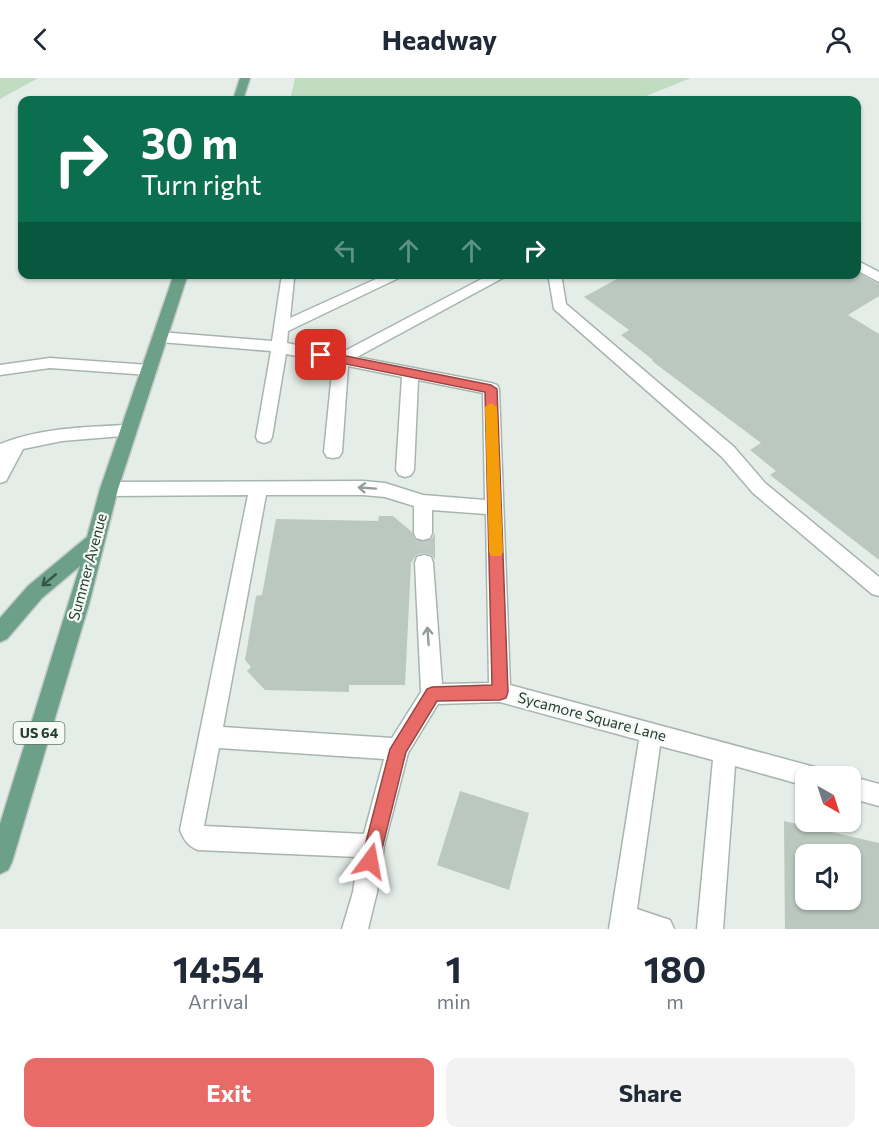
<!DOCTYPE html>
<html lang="en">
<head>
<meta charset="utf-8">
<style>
  body { margin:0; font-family:Commissioner,sans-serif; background:#f2f2f3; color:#1f2937; height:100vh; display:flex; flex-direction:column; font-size:22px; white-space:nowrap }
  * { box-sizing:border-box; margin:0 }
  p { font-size:20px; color:#747a83 }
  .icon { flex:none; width:33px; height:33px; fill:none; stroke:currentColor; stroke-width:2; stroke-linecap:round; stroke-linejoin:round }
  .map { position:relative; height:851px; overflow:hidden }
  .sheet { display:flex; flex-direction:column; background:#fff; flex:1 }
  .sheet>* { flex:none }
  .banner { position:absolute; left:18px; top:18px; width:843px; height:183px; border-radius:12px; box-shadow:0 2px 4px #0004; background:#0b6e4f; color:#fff; overflow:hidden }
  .needle { width:39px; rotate:141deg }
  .fabs { position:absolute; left:795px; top:688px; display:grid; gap:12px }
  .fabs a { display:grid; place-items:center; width:66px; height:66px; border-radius:12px; background:#fff; box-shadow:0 2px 4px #0004; font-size:30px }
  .pin { position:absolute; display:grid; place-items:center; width:51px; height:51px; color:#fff; margin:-26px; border-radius:12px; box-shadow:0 3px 9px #0006 }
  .me { position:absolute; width:66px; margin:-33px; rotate:13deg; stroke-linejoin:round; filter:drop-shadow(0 0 4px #0008) }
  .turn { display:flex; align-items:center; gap:21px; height:126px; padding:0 24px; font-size:27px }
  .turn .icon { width:78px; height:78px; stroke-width:2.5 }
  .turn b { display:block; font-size:42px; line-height:51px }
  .lanes { display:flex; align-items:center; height:57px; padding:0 24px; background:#0003; justify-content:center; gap:30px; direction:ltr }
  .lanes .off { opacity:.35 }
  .eta { display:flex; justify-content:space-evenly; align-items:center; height:102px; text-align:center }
  .eta b { font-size:36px; font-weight:700; line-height:42px }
  .button { display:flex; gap:12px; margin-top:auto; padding:12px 24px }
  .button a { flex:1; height:69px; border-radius:12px; background:#e96b67; color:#fff; font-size:24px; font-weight:700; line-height:69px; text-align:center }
  .button a+a { background:#f2f2f3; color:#1f2937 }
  header { display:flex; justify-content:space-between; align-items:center; height:78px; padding:0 24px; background:#fff; font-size:27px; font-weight:700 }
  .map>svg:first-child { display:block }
</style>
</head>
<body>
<header><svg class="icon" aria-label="back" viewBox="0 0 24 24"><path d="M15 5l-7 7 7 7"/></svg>Headway<svg class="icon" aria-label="person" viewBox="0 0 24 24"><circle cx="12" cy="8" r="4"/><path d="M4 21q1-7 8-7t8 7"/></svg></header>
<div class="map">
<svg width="879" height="851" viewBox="0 0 879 851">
  <rect width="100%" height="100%" fill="#e5ede8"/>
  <path fill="#c0ddc1" d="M0,0H38L0,21Z
    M295,0H691L636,22H290Z"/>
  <path fill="#bac8c0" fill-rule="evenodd" d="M626,196H860L879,206V218L848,237L879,256V482L770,397L776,393L750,372L761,365L652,283L653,282L621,257L629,252L584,219Z
    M379,438H393L412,454L415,462L422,464L431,462L435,455V482L432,477L423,475L416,477L411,485L405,607H349V614L265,612L247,593L251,589L245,582L256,518L262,517L276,441L378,443Z
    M460,713L529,735L509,812L437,787Z
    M784,743L879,765V851H785ZM806,777H850V822H806Z"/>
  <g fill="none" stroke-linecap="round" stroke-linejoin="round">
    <path stroke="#bfcac4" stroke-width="16" stroke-dasharray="16 8" stroke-linecap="butt" d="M423,455L424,485"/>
    <g stroke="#a8b5ae" stroke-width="3">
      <path id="minor" d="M856,182L879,194V204L856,192Z
        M282,196H299L294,201L290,240L387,196H407L288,253L287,265L339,276L491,196H510L357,279L491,305L497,307L499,311L510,607L822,691L825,699H806V708L735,688L723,851H697L713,682L660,668L637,831L670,842L674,851H609L639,662L500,624L438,626L408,675L384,768L377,814L368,851H342L353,814L358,779L198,772C188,768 184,762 180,752L248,417L109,418L103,416L100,411L103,406L109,404L363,403L385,405L423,417L485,422L483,315L418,302L414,392L411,397L405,399L399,397L396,392L402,299L348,288L342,374L339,379L333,380L327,379L324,374L333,285L286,276L272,359L270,363L264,365L258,363L256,359L271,273L160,264L152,259L160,254L272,263ZM266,417H363L385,419L414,428V455L416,460L423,462L430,460L432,455V432L486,436L489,605L442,606L433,485L431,479L424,477L417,479L415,485L421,614L392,660L223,649ZM219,670L384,681L364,756L204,748Z
        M542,196H561L566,226L734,369L765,405L879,499V518L872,516L753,415L722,379L554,231L549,201Z
        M50,280L149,287L155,288L157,292L155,296L149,297L50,290L0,297V287Z
        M128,347L134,349L136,353L134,357L62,363L23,371L6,403L0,405V366C40,350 84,349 128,347Z
        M850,698L879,706V728L850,720V699H847Z"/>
    </g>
    <g stroke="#c2c9c6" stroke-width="3">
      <path id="major" d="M240,0H250L243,22H233Z
        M174,196H188L118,411L89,526L12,784L8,792L0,796V746L80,488L42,520L7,561L0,564V540L28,508L87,459L100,411Z"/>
    </g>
    <use href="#minor" fill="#fff" fill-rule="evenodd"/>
    <use href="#major" fill="#6da088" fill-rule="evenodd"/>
  </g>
  <defs><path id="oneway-shaft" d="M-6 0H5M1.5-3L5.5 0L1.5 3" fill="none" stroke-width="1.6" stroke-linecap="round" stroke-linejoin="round" transform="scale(1.5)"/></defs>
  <g stroke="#929e98">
    <use href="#oneway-shaft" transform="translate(367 410) rotate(-176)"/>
    <use href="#oneway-shaft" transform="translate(428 558) rotate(-94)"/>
  </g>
  <use stroke="#375648" href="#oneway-shaft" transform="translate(49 502) rotate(140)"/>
  <path fill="#e96b67" stroke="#974643" stroke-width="1.5" d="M321,273L491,307L497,311L508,614L506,620L500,622L437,623L406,674L379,783L376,789L370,792L363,789L361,783L390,671L427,611L432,609L492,607L485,314L316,280V274Z"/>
  <path fill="#f59e0b" d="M491,325L497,329L503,474L501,478H491L489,474L485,329Z"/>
  <g text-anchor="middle" stroke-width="4.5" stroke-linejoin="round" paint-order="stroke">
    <rect fill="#f6faf7" stroke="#64766d" stroke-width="1.5" x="13.5" y="644" width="51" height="22" rx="4.5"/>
    <g font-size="14" font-weight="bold" fill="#253e32">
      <text x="39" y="660">US 64</text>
    </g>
    <g font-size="15" fill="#253e32" stroke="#f6faf7">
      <text transform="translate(88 489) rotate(-75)" y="5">Summer Avenue</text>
      <text transform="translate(592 639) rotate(15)" y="5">Sycamore Square Lane</text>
    </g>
  </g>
</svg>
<div class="fabs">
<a><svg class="needle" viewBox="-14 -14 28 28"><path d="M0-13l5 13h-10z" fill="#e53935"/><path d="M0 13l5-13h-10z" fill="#747a83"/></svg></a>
<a><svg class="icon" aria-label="sound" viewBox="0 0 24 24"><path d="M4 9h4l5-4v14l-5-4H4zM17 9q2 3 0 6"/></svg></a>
</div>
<div class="pin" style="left:321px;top:277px;background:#d93025"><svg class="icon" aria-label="arrive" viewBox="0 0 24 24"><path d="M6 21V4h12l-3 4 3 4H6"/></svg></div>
<svg class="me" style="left:370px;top:783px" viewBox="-20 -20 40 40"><path d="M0-17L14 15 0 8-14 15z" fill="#e96b67" stroke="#fff" stroke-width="4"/></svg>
<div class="banner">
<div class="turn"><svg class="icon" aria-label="right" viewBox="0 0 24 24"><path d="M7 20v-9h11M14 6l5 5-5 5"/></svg><div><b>30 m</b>Turn right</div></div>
<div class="lanes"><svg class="icon off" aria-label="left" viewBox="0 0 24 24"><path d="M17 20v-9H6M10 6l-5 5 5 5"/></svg><svg class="icon off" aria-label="ahead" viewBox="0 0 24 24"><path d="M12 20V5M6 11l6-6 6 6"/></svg><svg class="icon off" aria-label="ahead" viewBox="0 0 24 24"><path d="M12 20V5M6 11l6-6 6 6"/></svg><svg class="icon" aria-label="right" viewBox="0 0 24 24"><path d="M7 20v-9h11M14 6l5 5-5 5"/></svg></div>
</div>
</div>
<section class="sheet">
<div class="eta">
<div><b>14:54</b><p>Arrival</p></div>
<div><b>1</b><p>min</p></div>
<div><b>180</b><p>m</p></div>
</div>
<div class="button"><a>Exit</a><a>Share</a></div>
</section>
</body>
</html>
